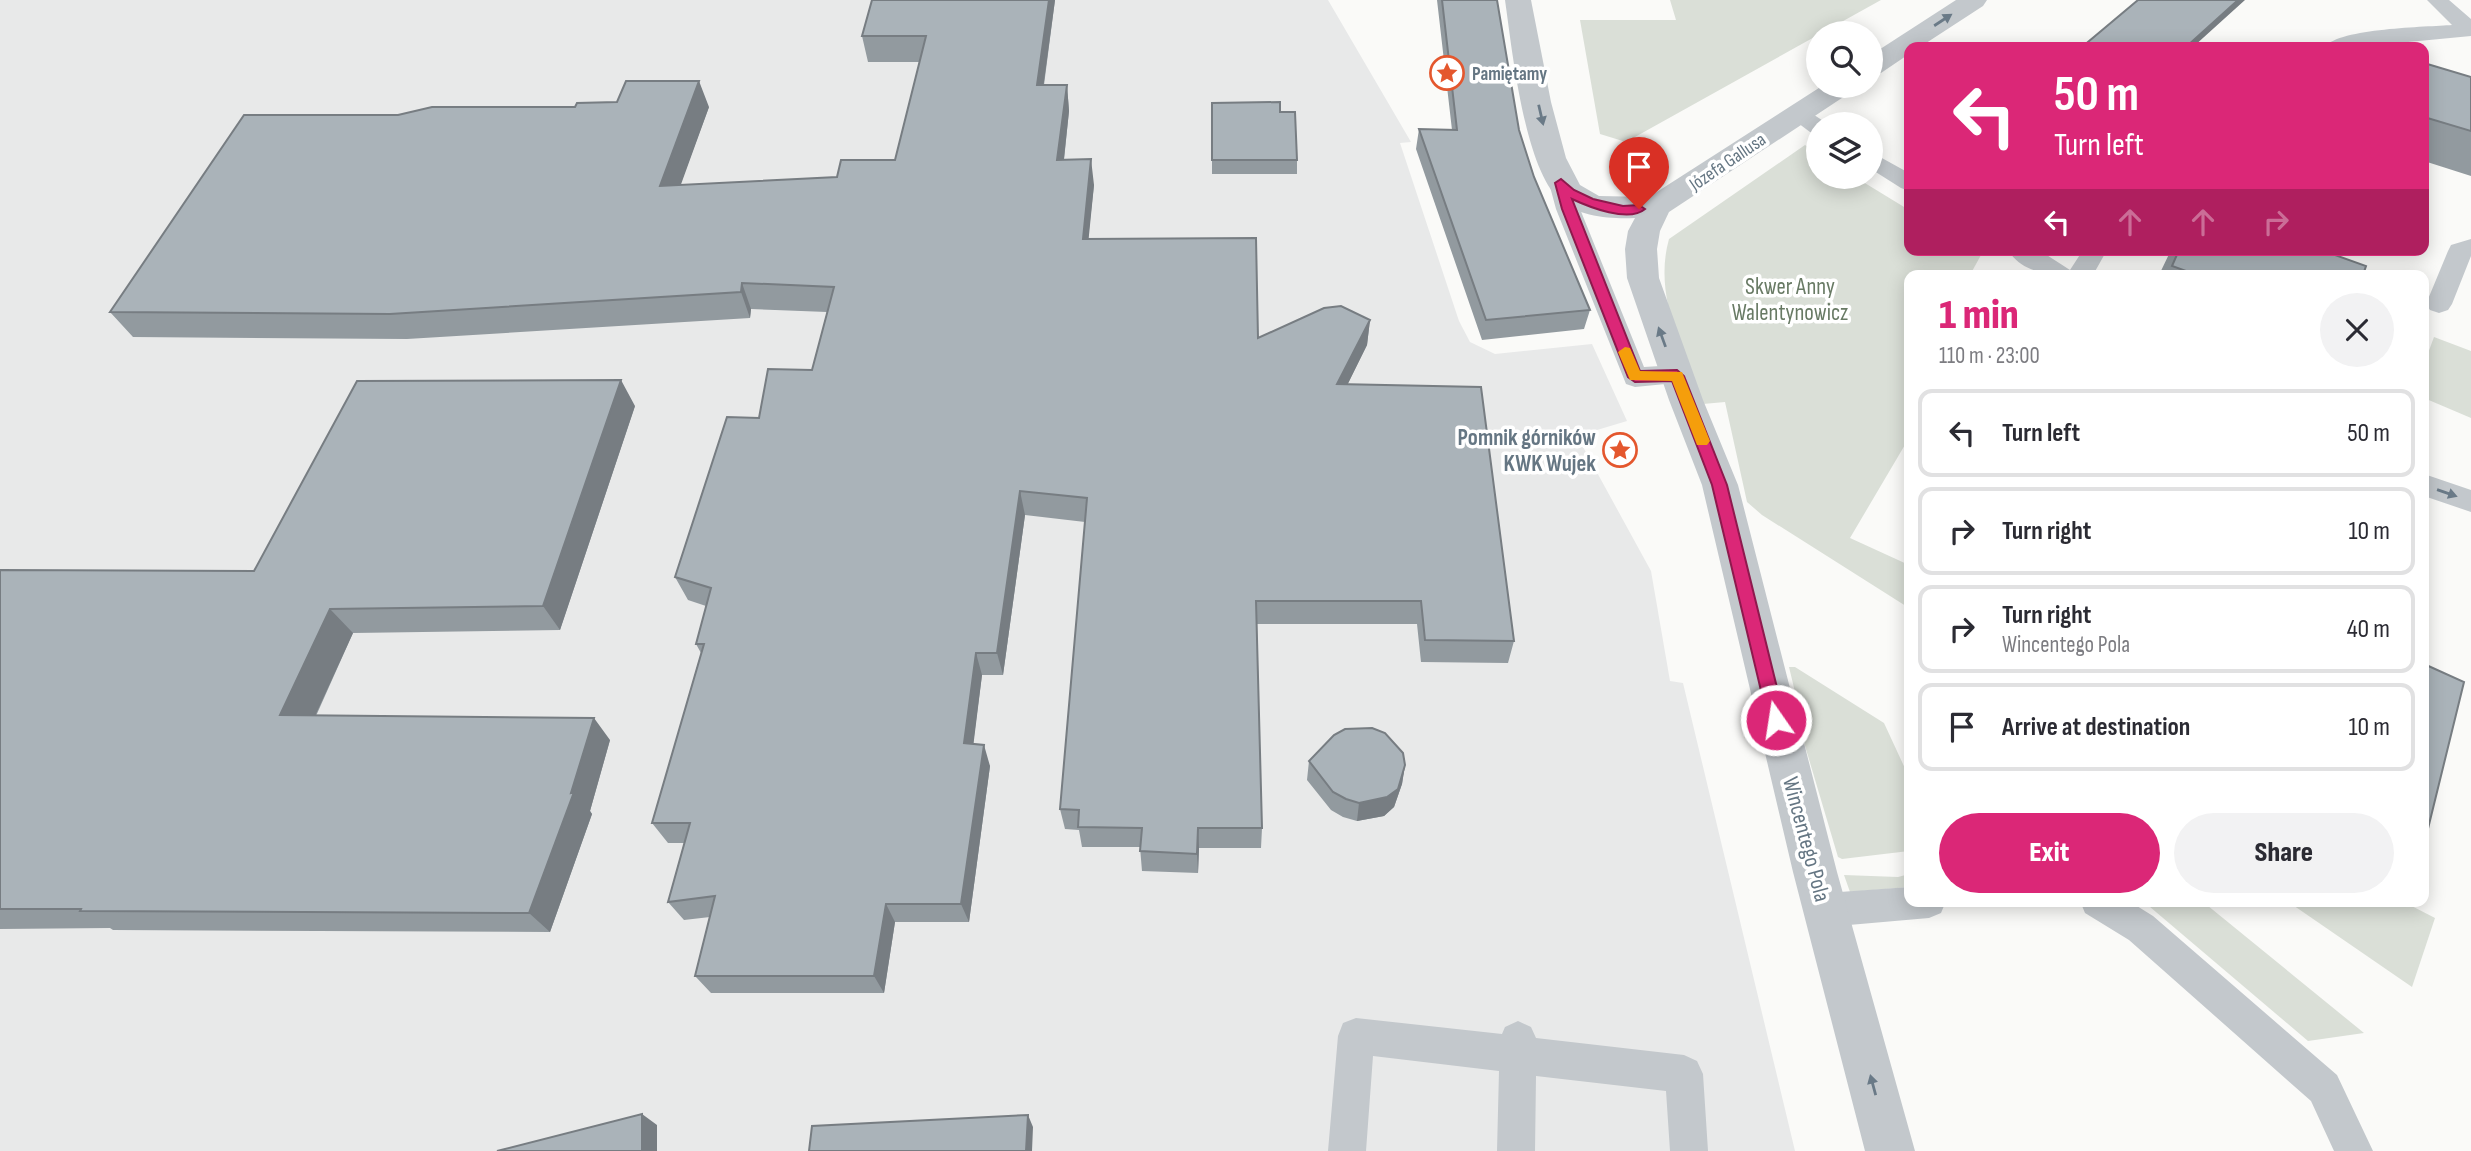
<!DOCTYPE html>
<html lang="en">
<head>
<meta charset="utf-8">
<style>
  body { margin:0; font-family:"Sofia Sans Condensed",sans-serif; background:#f2f2f3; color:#2b2b33; height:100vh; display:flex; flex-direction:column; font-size:26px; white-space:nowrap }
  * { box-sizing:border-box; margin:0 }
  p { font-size:23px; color:#7c7c81 }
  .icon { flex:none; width:38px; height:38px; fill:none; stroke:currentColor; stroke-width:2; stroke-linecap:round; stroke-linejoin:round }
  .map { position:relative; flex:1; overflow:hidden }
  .panel { position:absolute; left:1904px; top:270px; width:525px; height:637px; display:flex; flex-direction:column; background:#fff; border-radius:14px; box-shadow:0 4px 18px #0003 }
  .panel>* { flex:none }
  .hud { position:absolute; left:1904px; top:42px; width:525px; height:214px; border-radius:14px; box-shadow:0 4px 18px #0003; background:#db2777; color:#fff; overflow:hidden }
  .controls { position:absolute; left:1806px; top:21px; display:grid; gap:14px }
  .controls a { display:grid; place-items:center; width:77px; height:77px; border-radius:50%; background:#fff; box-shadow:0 4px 18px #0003; font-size:35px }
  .pin { position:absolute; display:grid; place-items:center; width:60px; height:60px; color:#fff; margin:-72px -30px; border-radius:50% 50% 50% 0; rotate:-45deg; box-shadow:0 0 7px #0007 }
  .pin .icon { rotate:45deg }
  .me { position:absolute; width:77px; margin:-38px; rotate:347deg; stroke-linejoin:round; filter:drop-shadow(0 0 5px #0008) }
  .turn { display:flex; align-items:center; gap:24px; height:147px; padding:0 35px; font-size:32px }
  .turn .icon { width:91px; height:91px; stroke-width:2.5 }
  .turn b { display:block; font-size:49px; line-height:60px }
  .lanes { display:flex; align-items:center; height:66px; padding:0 35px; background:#0003; justify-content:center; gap:35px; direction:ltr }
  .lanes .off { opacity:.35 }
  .round { display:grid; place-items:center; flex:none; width:74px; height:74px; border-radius:37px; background:#f2f2f3 }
  .headline { display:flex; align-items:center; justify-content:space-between; height:119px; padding:0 35px }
  h1 { font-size:42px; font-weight:800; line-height:52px; color:#db2777 }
  .cta { display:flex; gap:14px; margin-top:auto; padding:14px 35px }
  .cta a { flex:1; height:80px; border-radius:42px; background:#db2777; color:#fff; font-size:28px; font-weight:800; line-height:80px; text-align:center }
  .cta a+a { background:#f2f2f3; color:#2b2b33 }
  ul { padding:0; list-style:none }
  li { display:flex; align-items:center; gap:21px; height:88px; margin:0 14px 10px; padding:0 21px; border:4px solid #e1e1e2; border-radius:14px }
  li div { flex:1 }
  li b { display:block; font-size:26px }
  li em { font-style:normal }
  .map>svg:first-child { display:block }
</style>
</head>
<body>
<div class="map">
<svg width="2471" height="1151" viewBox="0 0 2471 1151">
  <rect width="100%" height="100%" fill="#fafaf8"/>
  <path fill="#e8e9e9" d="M0,0H1328L1411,142L1400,143L1459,321L1470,342L1495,354L1592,344L1627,421L1577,436L1651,571L1670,681L1683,683L1795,1151H0Z"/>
  <path fill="#dadfd7" d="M1670,0H1881L1626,142L1600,134L1580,20H1676Z
    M1805,145L1818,153V177H1855L1909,210V250H1973L1981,255L1970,275H1909V438L1850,538L1909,565V608L1762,515L1747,502L1725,402L1703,404C1683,352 1653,295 1669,239Z
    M2434,337L2471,351V418L2424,398V364Z
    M1789,667H1795L1884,723L1909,777V851L1842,859L1838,857L1789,692H1795Z
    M1909,874V887L1850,892L1844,875L1898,877Z
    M2143,901H2202L2364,1033L2308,1041Z
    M2287,901H2402L2435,918L2412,987Z"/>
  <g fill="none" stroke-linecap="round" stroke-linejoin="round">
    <path fill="#c3c8cc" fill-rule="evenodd" d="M2427,0H2449L2471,19V36L2356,47H2325C2339,28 2427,27 2452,25Z
      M1797,107L1805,109L1828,124H1818V134L1810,132L1786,114L1789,109Z
      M1871,152L1909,173V191L1901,188L1871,169Z
      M1561,175L1569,178L1580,209L1644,367L1677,365L1686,368L1690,375L1686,382L1635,387L1626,384L1556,209L1549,183L1553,178Z
      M2471,239V256L2452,304L2448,310L2439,313L2430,310L2426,304L2448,251L2451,245Z
      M2008,250H2039L2070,270L2083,250H2107L2093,275C2064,275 2026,279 2008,250Z
      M2424,474L2471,490V512L2424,496Z
      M1909,887V901H1946L1941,913L1929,918L1826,927L1814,922L1809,910L1814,898L1826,893Z
      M2080,901H2129L2153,916L2337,1075L2373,1151H2334L2311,1101L2129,940L2085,913Z
      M1356,1018L1502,1034L1505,1027L1518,1021L1531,1027L1536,1038L1684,1055L1697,1061L1703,1074L1708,1151H1670L1666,1091L1536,1076L1535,1151H1497L1499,1071L1373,1056L1366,1151H1328L1338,1036L1343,1023Z"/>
    <path fill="#c3c8cc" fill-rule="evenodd" d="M1505,0H1531L1551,102L1566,158L1580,185L1599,196L1649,197L1822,86H1855L1851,92L1669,212L1660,231L1657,249L1659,278L1703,400L1738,485L1837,872L1915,1151H1865L1793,872L1702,485L1669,400L1627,278L1625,249L1628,231L1635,218C1611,219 1577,217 1559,199C1524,166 1512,49 1505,0Z
      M1956,0H1987L1983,6L1920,47H1909V54L1881,73L1871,75V55Z"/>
  </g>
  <path fill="#929a9f" d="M872,0H1055L1044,85H1067L1069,111L1064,160L1094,185L1088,239L1258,338L1370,320L1367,345L1347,385L1514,641L1508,663L1421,662L1417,624H1257L1262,828L1261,848H1199L1198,873L1142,871L1140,847H1082L1079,830L1065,829L1060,809L1085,522L1025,515L1003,675H982L973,744L990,766L969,922H895L884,993H711L695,976L710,917L684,920L668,902L684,843H668L652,823L701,653L696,644L706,606L688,600L675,577L759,418L812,370L827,312L751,309L750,318L407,339L133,337L110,312L398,115L575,107L617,102L709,107L680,185L837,177L895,160L920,62H868L862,36Z
    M1437,0H1497L1519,130L1534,177L1590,310L1584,329L1482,340L1416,149L1419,129L1452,130Z
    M2424,63L2471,77V176L2424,161Z
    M1212,103L1280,112L1297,160V174H1212Z
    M2171,250H2321L2363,275H2159Z
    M635,406L560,630L353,633L316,716L610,740L590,811L592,814L550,932L113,930L110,928L0,929V570L254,571Z
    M1309,761L1405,765L1402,784L1394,807L1384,816L1357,821L1343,817L1331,810L1307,780Z"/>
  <path fill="#777d82" d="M1049,0H1055L1040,111L1037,85Z
    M2238,0H2245L2193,47H2186Z
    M699,81L709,107L671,212L660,186Z
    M1067,85L1069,111L1061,186L1057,160Z
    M1091,159L1094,185L1086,265L1083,239Z
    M742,283L751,309L750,318L741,292Z
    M1370,320L1367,345L1335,410L1337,384Z
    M621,380L635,406L560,630L543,606Z
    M1020,491L1025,515L1003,675L997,653Z
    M330,609L353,633L305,738L280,715Z
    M976,653L982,675L971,764L964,743Z
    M594,718L610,740L590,811L592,814L550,932L529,913Z
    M984,745L990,766L969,922L961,904Z
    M1405,765L1402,784L1394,807L1384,816L1357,821L1359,803Z
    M1198,828L1199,848L1198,873L1197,854Z
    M886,904L895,922L884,993L874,976Z
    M642,1114L657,1125V1151H642Z
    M1028,1115L1033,1127L1032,1151H1026Z"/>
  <path fill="#aab3b9" stroke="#777d82" stroke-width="2" d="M872,0H1049L1037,85H1067L1057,160L1091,159L1083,239L1256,238L1258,338L1324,308L1341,306L1370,320L1337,384L1481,387L1514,641L1425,640L1421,601H1256L1262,828H1198L1197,854L1140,851L1142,828L1078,827L1079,810L1060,809L1087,498L1020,491L997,653H976L964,743L984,745L961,904H886L874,976H695L715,896L668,902L690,823H652L704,644H696L711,588L675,577L727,417L759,418L768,369L812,370L834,287L742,283L741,292L390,314L110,312L244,115H398L432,107H575L577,103L617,102L626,81H699L660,186L837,177L841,160H895L926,36H862Z
    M1442,0H1497L1519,130L1534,177L1590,310L1486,320L1419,129L1457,130Z
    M2138,0H2238L2186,47H2082Z
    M2424,63L2471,77V131L2424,117Z
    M1280,102V112H1295L1297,160H1212V103Z
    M2179,250H2321L2366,266L2363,275H2197L2172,266Z
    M621,380L543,606L330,609L280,715L594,718L571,793L574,792L529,913L80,911L81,909H0V570L254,571L357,381Z
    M2424,664L2464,682L2424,845Z
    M1372,728L1385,733L1403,753L1405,765L1398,789L1387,797L1359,803L1346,799L1333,792L1309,761L1334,735L1345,729Z
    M642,1114V1151H497Z
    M1028,1115L1026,1151H809L812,1126Z"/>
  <defs><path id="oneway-solid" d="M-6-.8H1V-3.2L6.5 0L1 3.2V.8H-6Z" transform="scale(1.75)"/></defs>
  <g fill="#6a7a87">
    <use href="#oneway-solid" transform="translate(1943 20) rotate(-33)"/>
    <use href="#oneway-solid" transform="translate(1541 115) rotate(77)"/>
    <use href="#oneway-solid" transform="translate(1662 337) rotate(-110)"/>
    <use href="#oneway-solid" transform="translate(2447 493) rotate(19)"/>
    <use href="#oneway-solid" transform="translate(1873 1085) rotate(-105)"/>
  </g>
  <path fill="#db2777" stroke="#8e194d" stroke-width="2" d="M1561,179L1574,190L1593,199L1623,206L1639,205L1645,209C1629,223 1589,207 1572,199L1640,371L1677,370L1684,376L1727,485L1785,720L1782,725L1776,727L1770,725L1768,720L1712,485L1672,381L1635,382L1628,377L1562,209L1555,183Z"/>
  <path fill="#f59e0b" d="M1625,347L1630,348L1640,371L1682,372L1710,441L1707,445H1697L1672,381L1630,380L1618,352Z"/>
  <defs>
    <g id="sight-ring" transform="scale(1.75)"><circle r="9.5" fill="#fff" stroke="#e4572e" stroke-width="1.5"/><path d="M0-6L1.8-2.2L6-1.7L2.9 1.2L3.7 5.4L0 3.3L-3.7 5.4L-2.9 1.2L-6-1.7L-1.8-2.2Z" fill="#e4572e"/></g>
  </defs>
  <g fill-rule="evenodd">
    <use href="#sight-ring" x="1447" y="73"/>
    <use href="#sight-ring" x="1620" y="450"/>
  </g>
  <g text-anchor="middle" stroke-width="7" stroke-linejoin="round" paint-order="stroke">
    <g font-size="19" font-weight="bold" fill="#657683" stroke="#fff" text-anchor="start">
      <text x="1472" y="80">Pamiętamy</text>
    </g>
    <g font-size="19" fill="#657683" stroke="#fff">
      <text transform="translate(1727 161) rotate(-34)" y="7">Józefa Gallusa</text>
    </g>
    <g font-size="23" fill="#687a64" stroke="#fff">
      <text x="1790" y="294">Skwer Anny<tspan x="1790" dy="26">Walentynowicz</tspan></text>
    </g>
    <g font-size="23" font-weight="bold" fill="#657683" stroke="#fff" text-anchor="end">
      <text x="1596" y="445">Pomnik górników<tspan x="1596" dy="26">KWK Wujek</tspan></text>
    </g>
    <g font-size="23" fill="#657683" stroke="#fff">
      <text transform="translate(1807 839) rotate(75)" y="8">Wincentego Pola</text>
    </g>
  </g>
</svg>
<div class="controls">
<a><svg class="icon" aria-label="search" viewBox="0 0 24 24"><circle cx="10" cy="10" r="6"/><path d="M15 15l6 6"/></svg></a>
<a><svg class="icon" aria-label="layers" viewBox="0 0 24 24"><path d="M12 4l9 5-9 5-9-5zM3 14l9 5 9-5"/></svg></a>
</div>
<div class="pin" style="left:1639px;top:209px;background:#d93025"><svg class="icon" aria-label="arrive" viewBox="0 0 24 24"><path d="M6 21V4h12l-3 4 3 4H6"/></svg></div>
<svg class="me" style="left:1776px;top:720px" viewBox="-20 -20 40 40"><circle r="17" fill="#db2777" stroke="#fff" stroke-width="3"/><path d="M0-11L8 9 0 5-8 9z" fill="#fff"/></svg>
<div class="hud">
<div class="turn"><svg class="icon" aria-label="left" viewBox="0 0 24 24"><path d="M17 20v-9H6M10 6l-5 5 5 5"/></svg><div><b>50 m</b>Turn left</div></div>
<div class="lanes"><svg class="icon" aria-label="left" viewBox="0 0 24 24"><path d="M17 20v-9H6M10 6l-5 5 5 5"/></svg><svg class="icon off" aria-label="ahead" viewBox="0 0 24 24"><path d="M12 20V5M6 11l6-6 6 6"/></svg><svg class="icon off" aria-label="ahead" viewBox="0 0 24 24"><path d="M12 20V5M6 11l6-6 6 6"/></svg><svg class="icon off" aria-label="right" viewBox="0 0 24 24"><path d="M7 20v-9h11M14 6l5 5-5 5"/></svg></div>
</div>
<section class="panel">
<div class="headline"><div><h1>1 min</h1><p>110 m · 23:00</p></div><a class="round"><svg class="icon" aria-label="close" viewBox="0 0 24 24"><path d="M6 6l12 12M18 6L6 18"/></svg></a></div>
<ul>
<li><svg class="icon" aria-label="left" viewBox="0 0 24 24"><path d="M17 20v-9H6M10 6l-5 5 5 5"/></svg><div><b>Turn left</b></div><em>50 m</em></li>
<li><svg class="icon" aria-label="right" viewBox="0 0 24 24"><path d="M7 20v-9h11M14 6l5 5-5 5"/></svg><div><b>Turn right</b></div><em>10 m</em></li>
<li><svg class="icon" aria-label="right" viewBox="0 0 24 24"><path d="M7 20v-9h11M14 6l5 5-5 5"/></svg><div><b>Turn right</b><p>Wincentego Pola</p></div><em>40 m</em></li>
<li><svg class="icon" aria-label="arrive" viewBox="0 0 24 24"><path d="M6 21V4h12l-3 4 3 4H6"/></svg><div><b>Arrive at destination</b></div><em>10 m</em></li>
</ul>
<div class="cta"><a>Exit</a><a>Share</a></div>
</section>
</div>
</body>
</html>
